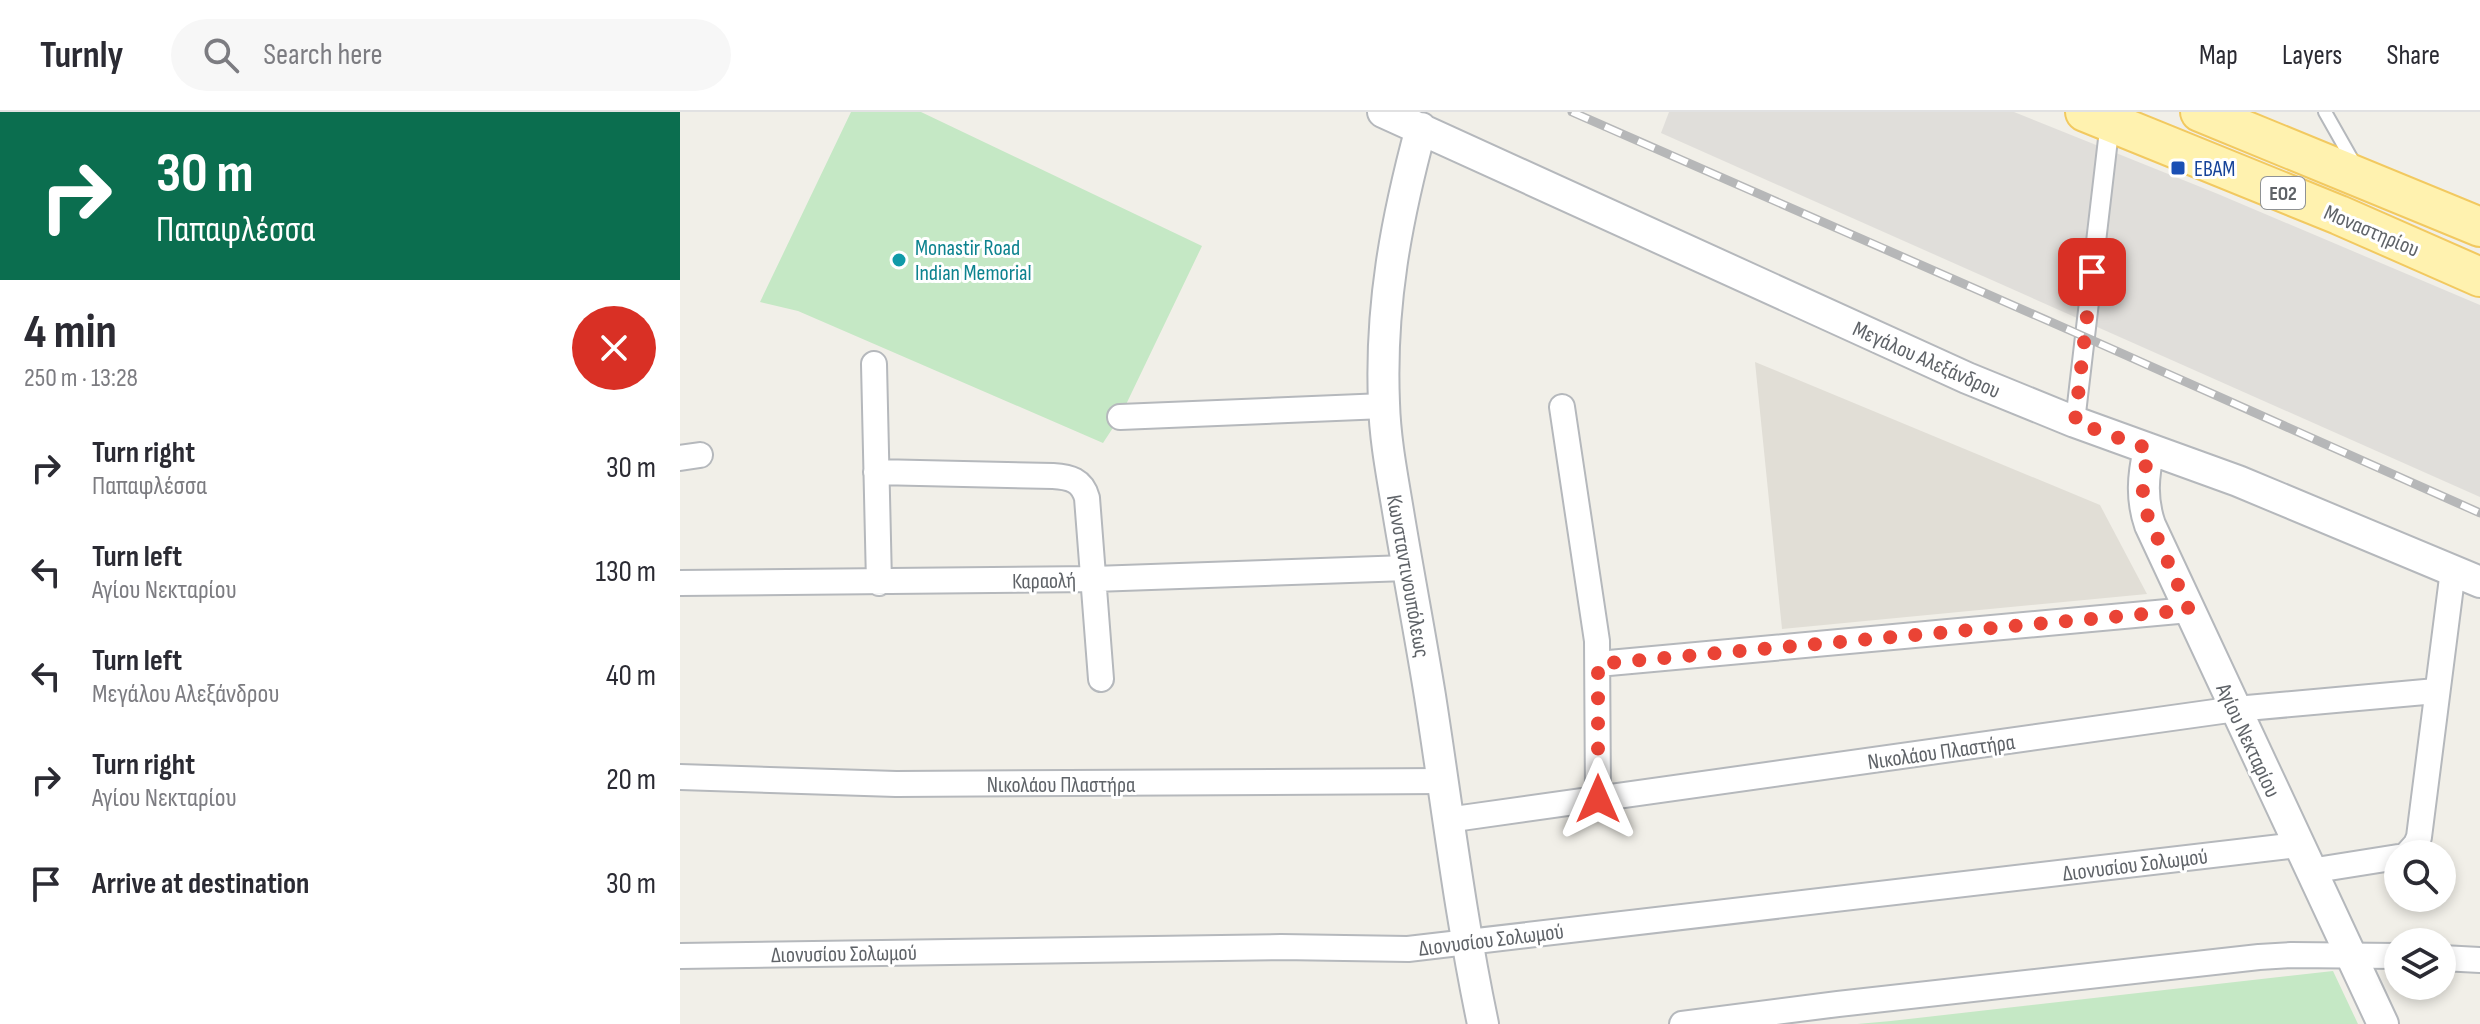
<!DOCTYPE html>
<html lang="en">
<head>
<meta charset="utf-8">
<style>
  body { margin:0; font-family:"Sofia Sans Condensed",sans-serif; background:#f7f7f7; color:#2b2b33; height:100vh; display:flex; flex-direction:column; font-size:30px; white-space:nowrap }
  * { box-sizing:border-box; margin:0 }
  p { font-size:26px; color:#7c7c81 }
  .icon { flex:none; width:44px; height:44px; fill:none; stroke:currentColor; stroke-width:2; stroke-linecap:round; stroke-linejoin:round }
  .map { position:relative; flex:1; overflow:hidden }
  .side { display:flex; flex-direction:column; background:#fff; width:680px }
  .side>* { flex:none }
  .top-card { background:#0b6e4f; color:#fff; overflow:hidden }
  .buttons { position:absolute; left:1704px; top:728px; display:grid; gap:16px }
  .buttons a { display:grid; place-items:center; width:72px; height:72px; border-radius:50%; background:#fff; box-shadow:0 4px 12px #0003; font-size:40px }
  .pin { position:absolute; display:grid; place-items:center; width:68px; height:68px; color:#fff; margin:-34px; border-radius:16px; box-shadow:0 4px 12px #0006 }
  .me { position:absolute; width:88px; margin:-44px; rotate:0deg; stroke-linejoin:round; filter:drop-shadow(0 0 6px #0008) }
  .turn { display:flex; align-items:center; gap:28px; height:168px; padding:0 24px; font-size:36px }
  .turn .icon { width:104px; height:104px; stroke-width:2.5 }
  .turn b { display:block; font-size:56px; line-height:68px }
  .round { display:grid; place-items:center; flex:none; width:84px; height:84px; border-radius:42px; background:#f7f7f7 }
  .head { display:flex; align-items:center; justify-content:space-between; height:136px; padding:0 24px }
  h1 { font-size:48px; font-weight:700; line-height:60px }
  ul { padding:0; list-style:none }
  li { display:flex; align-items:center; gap:24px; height:104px; padding:0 24px }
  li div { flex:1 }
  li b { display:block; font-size:30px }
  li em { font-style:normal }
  header { display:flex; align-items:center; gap:48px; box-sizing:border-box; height:112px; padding:0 40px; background:#fff; border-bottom:2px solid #e1e1e2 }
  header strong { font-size:38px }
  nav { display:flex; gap:44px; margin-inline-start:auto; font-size:28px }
  .search { width:560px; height:72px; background:#f7f7f7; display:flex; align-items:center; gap:20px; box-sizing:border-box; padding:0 28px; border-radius:44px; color:#7c7c81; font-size:30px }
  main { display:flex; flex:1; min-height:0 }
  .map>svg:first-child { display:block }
</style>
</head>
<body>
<header>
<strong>Turnly</strong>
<div class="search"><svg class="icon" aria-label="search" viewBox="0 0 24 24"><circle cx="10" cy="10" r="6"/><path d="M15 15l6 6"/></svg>Search here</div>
<nav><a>Map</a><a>Layers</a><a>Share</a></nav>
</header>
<main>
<section class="side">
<div class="top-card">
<div class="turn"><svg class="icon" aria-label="right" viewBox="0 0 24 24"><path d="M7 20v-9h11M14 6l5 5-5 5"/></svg><div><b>30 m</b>Παπαφλέσσα</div></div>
</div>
<div class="head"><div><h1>4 min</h1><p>250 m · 13:28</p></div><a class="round" style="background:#d93025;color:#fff"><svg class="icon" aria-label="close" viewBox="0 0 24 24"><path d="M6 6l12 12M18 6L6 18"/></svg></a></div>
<ul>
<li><svg class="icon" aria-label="right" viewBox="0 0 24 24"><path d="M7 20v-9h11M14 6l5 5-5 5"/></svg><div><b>Turn right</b><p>Παπαφλέσσα</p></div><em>30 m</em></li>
<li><svg class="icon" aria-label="left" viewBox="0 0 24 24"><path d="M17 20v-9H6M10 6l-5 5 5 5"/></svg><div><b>Turn left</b><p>Αγίου Νεκταρίου</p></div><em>130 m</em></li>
<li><svg class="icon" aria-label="left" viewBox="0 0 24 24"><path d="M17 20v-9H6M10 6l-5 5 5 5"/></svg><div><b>Turn left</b><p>Μεγάλου Αλεξάνδρου</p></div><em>40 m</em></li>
<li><svg class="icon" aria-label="right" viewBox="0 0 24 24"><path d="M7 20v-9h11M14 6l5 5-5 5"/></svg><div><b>Turn right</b><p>Αγίου Νεκταρίου</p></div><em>20 m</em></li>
<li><svg class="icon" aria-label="arrive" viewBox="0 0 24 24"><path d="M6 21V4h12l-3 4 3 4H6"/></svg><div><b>Arrive at destination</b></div><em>30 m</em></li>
</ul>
</section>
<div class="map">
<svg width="1800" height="912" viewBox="0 0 1800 912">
  <rect width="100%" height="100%" fill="#f1efe8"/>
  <path fill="#e0deda" d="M989,0H1334L1538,82L1800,193V385L981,21Z"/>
  <path fill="#e1ded6" d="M1075,250L1420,393L1467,482L1102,517Z"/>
  <path fill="#c5e8c5" d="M171,0H241L522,134L440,305L423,331L118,199L80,190Z
    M1653,859L1678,912H1177L1211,909Z"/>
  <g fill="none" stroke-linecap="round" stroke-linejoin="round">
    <g stroke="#b5b8bc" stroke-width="16">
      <path id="service" d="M1645,0L1675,53"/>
    </g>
    <g stroke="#b5b8bc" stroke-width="22">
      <path id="pedestrian" d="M1395,310L1430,10"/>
    </g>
    <g stroke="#b5b8bc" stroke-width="28">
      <path id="minor" d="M194,252L199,471
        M882,295L917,529L918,687
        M440,305L704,294
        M0,346L20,343
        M196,360L373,364C390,365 402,368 407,386L421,567
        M0,471L414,467L727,456
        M918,552L1509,498
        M0,665L216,672L762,669
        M767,708L1556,597L1756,579
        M1727,742L1736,732L1739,725L1773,458
        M1630,759L1718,745
        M0,844L601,835L728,837L1618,733
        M1762,846L1800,848
        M1002,912L1158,892L1579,845L1611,843L1718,844"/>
    </g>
    <g stroke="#b5b8bc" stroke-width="34">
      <path id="tertiary" d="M703,0L1287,266L1395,310L1558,369L1800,470
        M741,16C716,109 700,194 704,291C705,327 712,363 718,399C728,460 740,522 750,584C767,693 780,803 803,912
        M1469,337C1463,364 1461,387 1470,413L1703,912"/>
    </g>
    <g stroke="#f2c960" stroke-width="42">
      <path id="primary" d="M1405,0L1659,103L1800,165
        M1520,0L1800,115"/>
    </g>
    <use href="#service" stroke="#fff" stroke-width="12"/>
    <use href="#pedestrian" stroke="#fff" stroke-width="18"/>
    <use href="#minor" stroke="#fff" stroke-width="24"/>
    <use href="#tertiary" stroke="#fff" stroke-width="30"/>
    <use href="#primary" stroke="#fff2af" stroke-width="38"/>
    <g stroke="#b6b7b8" stroke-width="9">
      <path id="rail" d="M892,0L1396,221L1800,401"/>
    </g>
    <use href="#rail" stroke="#fff" stroke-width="6" stroke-dasharray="18" stroke-linecap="butt"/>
  </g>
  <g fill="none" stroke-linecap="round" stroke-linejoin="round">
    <path stroke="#ea4335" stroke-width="14" stroke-dasharray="0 25.2" d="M918,687V552L1509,498L1466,400L1462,373L1469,337L1395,310L1412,160"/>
  </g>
  <rect fill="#1a4fb4" stroke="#fff" stroke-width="3" x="1490" y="48" width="16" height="16" rx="4"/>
  <circle fill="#0f9aa8" stroke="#fff" stroke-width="3" cx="219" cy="148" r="8"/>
  <g text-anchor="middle" stroke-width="6" stroke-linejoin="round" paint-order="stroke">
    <rect fill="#fff" stroke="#8f9295" stroke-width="2" x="1581" y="65" width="44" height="32" rx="6"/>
    <g font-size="20" font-weight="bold" fill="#5f6368">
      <text x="1603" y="88">ΕΟ2</text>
    </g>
    <g font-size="22" fill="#164399" stroke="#fff" text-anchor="start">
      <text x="1514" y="64">ΕΒΑΜ</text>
    </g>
    <g font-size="22" fill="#5f6368" stroke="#fff">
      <text transform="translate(1692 118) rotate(23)" y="8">Μοναστηρίου</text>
      <text transform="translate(1247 247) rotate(24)" y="8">Μεγάλου Αλεξάνδρου</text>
      <text transform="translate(729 464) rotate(80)" y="8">Κωνσταντινουπόλεως</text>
      <text transform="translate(364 468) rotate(-1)" y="8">Καραολή</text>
      <text transform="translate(1569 628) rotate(65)" y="8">Αγίου Νεκταρίου</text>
      <text transform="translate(1261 639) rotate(-8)" y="8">Νικολάου Πλαστήρα</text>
      <text x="381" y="680">Νικολάου Πλαστήρα</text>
      <text transform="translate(1455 752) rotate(-7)" y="8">Διονυσίου Σολωμού</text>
      <text transform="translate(811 827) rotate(-7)" y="8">Διονυσίου Σολωμού</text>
      <text transform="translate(164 841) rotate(-1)" y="8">Διονυσίου Σολωμού</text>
    </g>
    <g font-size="22" fill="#0d838f" stroke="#fff" text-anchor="start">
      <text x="235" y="143">Monastir Road<tspan x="235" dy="25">Indian Memorial</tspan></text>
    </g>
  </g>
</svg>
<div class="buttons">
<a><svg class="icon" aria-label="search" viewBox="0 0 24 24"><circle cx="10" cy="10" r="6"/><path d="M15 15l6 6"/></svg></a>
<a><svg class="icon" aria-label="layers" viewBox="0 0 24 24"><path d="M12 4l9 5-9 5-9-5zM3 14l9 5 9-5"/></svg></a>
</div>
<div class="pin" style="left:1412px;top:160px;background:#d93025"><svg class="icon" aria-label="arrive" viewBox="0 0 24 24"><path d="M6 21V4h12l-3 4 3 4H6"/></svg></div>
<svg class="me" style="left:918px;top:687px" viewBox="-20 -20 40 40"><path d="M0-17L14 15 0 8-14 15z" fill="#ea4335" stroke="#fff" stroke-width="4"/></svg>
</div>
</main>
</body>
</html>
